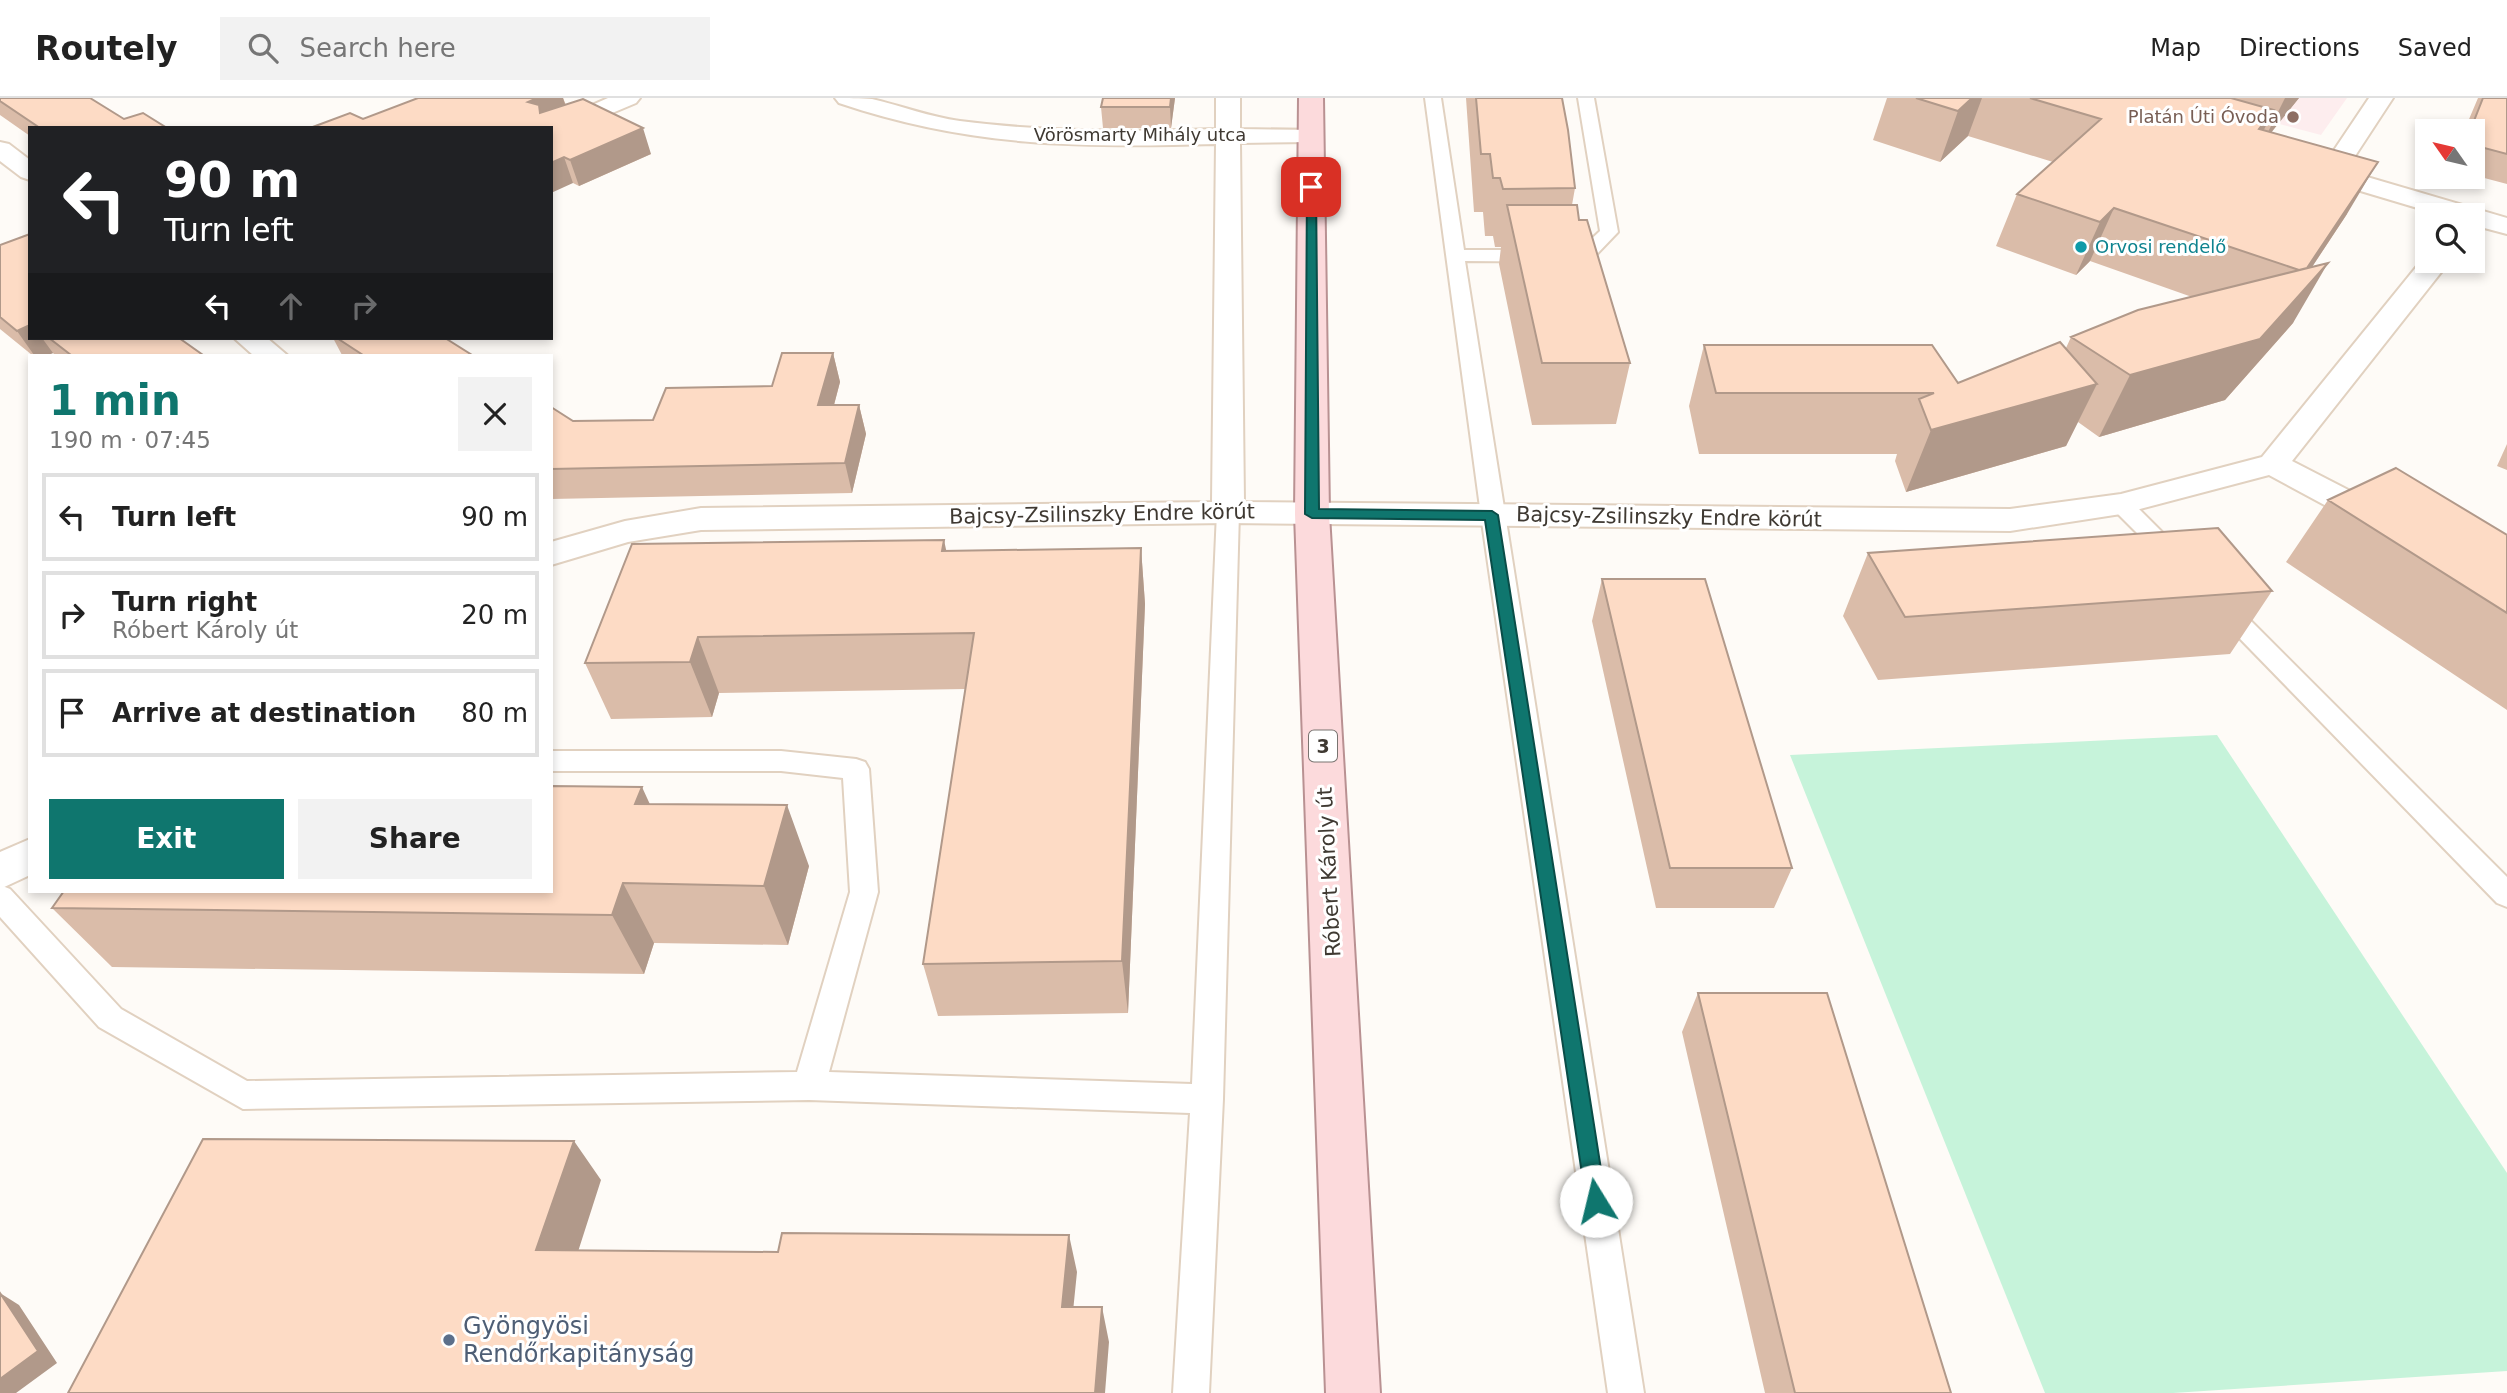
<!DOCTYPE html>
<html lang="en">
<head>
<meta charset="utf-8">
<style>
  body { margin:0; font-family:"DejaVu Sans",sans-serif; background:#f2f2f2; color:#222; height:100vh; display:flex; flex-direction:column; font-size:26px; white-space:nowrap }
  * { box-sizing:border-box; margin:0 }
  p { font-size:23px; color:#767676 }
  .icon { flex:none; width:38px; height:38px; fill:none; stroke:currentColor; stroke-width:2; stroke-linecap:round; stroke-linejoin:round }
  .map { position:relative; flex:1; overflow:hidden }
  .drawer { position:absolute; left:28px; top:256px; width:525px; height:539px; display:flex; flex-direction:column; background:#fff; border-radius:0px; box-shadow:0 4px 10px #0003 }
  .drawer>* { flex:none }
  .banner { position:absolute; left:28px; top:28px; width:525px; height:214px; border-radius:0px; box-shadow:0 4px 10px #0003; background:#202124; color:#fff; overflow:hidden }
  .needle { width:46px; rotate:304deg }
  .fabs { position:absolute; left:2415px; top:21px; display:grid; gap:14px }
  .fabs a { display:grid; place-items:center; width:70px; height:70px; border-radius:0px; background:#fff; box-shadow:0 4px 10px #0003; font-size:35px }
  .pin { position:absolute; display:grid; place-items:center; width:60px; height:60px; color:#fff; margin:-30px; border-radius:14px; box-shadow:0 4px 10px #0006 }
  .me { position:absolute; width:77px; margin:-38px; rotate:351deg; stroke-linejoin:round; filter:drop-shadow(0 0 5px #0008) }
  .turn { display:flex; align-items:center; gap:24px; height:147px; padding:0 21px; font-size:32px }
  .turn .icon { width:91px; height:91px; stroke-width:2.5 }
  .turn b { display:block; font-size:49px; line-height:60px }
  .lanes { display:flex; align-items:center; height:66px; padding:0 21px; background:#0003; justify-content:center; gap:35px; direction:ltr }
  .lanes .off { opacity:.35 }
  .round { display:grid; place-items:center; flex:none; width:74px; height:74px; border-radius:0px; background:#f2f2f2 }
  .headline { display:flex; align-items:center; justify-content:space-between; height:119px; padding:0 21px }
  h1 { font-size:42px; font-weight:800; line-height:52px; color:#0f766e }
  .button { display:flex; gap:14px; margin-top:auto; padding:14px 21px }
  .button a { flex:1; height:80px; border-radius:0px; background:#0f766e; color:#fff; font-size:28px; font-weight:800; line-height:80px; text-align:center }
  .button a+a { background:#f2f2f2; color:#222 }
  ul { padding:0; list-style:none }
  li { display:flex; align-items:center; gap:21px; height:88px; margin:0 14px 10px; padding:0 7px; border:4px solid #e0e0e0; border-radius:0px }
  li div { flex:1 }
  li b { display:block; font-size:26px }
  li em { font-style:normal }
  header { display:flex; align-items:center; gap:42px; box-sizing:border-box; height:98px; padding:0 35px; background:#fff; border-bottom:2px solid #e0e0e0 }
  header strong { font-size:33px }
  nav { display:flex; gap:38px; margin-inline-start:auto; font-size:24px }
  .search { width:490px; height:63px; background:#f2f2f2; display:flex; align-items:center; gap:18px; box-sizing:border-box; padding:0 24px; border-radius:0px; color:#767676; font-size:26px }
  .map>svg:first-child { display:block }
</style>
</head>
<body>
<header>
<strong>Routely</strong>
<div class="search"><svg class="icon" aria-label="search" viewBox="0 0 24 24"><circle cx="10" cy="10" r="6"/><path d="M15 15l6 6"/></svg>Search here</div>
<nav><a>Map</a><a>Directions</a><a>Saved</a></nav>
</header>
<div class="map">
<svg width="2507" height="1295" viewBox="0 0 2507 1295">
  <rect width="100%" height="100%" fill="#fefbf7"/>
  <path fill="#fdedee" d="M2181,0H2347L2321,37Z"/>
  <path fill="#c6f3da" d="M2217,637L2507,1075V1273L2173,1295H2045L1790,657Z"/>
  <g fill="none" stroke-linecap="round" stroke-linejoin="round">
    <g stroke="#e1d1c0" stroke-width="4">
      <path id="lane" d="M1425,0H1441L1464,152H1564L1583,149L1600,133L1578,0H1594L1618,134L1596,157L1564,164L1465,163L1644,1295H1608L1481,417Z
        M2121,399L2129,401L2182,454L2186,459L2182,464H2166L2113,411L2110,406L2113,401Z
        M1228,407L1236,409L1239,414L1223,1001L1209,1295H1173L1190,1015L809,1002L243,1011L99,929L0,819V787L10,791L121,911L247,983L797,974L850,794L843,680L781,673H551V653H781L856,661L865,664L869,671L878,794L829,974L1192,986L1217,414L1220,409Z
        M2221,499L2229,501L2507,779V809L2497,805L2213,513L2209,507L2213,501Z"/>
    </g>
    <g stroke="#e1d1c0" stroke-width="4">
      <path id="street" d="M608,0H640L636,5L560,37L551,39V30H540Z
        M835,0C847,0 861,0 872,1C902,8 930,19 960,23C1045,34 1130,34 1216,31V0H1240V31L1320,32L1323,37L1320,42L1311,44L1240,45L1244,404L2010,411L2121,396L2262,359L2426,157L2427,163H2450L2292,363L2393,415L2398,423L2393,431L2381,434L2369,431L2269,377L2121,416L2010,433L1228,425L701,432L628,444L551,467V444L625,423L701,410L1212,404L1216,46C1080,50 969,49 839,5Z
        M2369,0H2393L2340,81H2322L2318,76Z
        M0,44L9,46L30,62V82L21,79L0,63Z
        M234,240H267L287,257H253Z
        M30,741V777L0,791V754Z"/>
    </g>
    <g stroke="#e1d1c0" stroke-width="4">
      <path id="secondary" d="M2316,64L2507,120V136L2473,127V117H2441L2307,77L2303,72L2307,67Z"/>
    </g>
    <g stroke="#b99192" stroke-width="4">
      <path id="primary" d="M1299,0H1323L1329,416L1380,1295H1326L1295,416Z"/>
    </g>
    <use href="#lane" fill="#fff" fill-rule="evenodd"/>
    <use href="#street" fill="#fff" fill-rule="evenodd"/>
    <use href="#secondary" fill="#fff" fill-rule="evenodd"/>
    <use href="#primary" fill="#fcdadc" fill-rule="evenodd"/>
  </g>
  <path fill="#dabca9" d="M0,0L124,21L167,30H30V38L0,17Z
    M418,0H563L566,7L651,56L579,88L573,85L363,21Z
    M1175,0L1171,30H1103L1101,9Z
    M1466,0H1562L1575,90L1572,107L1579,122L1630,265L1616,326L1532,327L1499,166L1501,149H1495L1493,138H1485L1483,114H1474Z
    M1887,0H2299L2271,34L2347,116L2312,169L2293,225L2225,302L2099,339L2078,324L2066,348L1906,394L1895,363L1897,356H1699L1689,308L1704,247L1958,285L2066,250L2071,239L2192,199L2090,163L2076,177L1996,148L2017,96L2053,64L1968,38L1940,64L1873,42Z
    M2478,0H2507V86L2473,77V33H2464Z
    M0,147L30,240H179L203,257H55L53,255L48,257H32L0,231Z
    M333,240H445L472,257H342Z
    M833,255L840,284L834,307H859L866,336L852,395L551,401V309L573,323L653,322L772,288Z
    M2507,346V372L2497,368Z
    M2328,402L2507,437V612L2286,464Z
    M1141,450L1145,506L1128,915L938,918L923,866L965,591L719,595L712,619L611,621L585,565L947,453Z
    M1868,455L2272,493L2230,556L1878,582L1843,518Z
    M1602,481L1792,770L1774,810H1656L1592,523Z
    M650,706L809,768L788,847L654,845L644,876L112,869L52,810Z
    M1698,895L1951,1295H1765L1682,934Z"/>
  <path fill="#b1998a" d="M537,0H563L568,15L547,30L528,4Z
    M1171,0H1175L1171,30L1170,9Z
    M1972,0H1982L1968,38L1940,64L1958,13Z
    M2285,0H2299L2262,46Z
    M2274,12L2248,63L2259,31Z
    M643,30L651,56L579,88L570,62Z
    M564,59L573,85L551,95V65Z
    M2378,64L2347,116L2277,222L2328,165L2293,225L2225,302L2099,339L2130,277L2304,174Z
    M2114,110L2090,163L2076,177L2100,124Z
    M30,227V240H42L53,255L48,257H34L17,233Z
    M833,255L840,284L826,337L818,307Z
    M2097,286L2066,348L1906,394L1931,332Z
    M859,307L866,336L852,395L845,365Z
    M944,442L956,498L942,453Z
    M1141,450L1145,506L1128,915L1122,863Z
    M698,539L719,595L712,619L690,564Z
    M642,689L670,750L635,706Z
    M787,707L809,768L788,847L764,788Z
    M623,785L654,845L644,876L612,817Z
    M574,1043L601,1082L567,1188L536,1152Z
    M1069,1137L1077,1174L1070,1243L1062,1209Z
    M0,1195L19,1207L57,1265L16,1295H0Z
    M1102,1209L1109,1244L1105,1295H1095Z"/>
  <path fill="#fddbc5" stroke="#b1998a" stroke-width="2" d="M0,0H90L124,21L143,15L167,30H40L0,3Z
    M418,0H537L528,4L539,7L540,15L583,1L643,30L570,62L564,59L551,65V30H310L350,15L363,21Z
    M1103,0H1171L1170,9H1101Z
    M1476,0H1562L1568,32L1575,90L1503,91L1500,80H1493L1490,56H1481Z
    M1916,0H1972L1958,13Z
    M2030,0H2231L2274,12L2259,31L2378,64L2307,170L2299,172L2114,110L2100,124L2017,96L2101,21Z
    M2483,0H2507V56L2473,47V33H2470Z
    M1507,107H1577L1579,122H1587L1630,265H1542Z
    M30,136V227L17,233L0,219V147Z
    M2328,165L2260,241L2130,277L2071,239L2138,212Z
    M49,240H179L203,257H71Z
    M337,240H445L472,257H363Z
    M2060,244L2097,286L1931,332L1919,301L1934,295H1716L1704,247H1932L1958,285Z
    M782,255H833L818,307H859L845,365L551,371V309L573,323L653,322L666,290L772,288Z
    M2396,370L2507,437V515L2328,402Z
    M2218,430L2272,493L1905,519L1868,455Z
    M944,442L942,453L1141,450L1122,863L923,866L974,535L698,539L690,564L585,565L632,446Z
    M1602,481H1705L1792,770H1670Z
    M551,688L642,689L635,706L787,707L764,788L623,785L612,817L52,810L64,793H551Z
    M1698,895H1827L1951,1295H1795Z
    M203,1041L574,1043L536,1152L778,1154L782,1135L1069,1137L1062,1209H1102L1095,1295H68Z
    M0,1195L38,1253L0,1281Z"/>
  <path fill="#0f766e" stroke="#0a4d48" stroke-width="2" d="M1307,86L1316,89L1319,411L1492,413L1498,417L1606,1103L1603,1110L1596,1113L1589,1110L1586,1103L1485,422L1312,420L1305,416Z"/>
  <circle fill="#8d6e63" stroke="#fff" stroke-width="2.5" cx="2293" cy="19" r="7"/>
  <circle fill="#0f9aa8" stroke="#fff" stroke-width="2.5" cx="2081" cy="149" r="7"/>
  <circle fill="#5c6f8a" stroke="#fff" stroke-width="2.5" cx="449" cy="1242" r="7"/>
  <g text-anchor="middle" stroke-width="6" stroke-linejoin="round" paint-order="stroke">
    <g font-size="18" fill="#785e54" stroke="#fff" text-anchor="end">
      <text x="2279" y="25">Platán Úti Óvoda</text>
    </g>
    <g font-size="18" fill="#3f3932" stroke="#fff">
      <text x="1140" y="43">Vörösmarty Mihály utca</text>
    </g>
    <g font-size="18" fill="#0d838f" stroke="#fff" text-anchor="start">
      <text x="2095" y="155">Orvosi rendelő</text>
    </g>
    <rect fill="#fff" stroke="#797470" stroke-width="2" x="1309" y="632.5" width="28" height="31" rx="5"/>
    <g font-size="19" font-weight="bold" fill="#3f3932">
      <text x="1323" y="655">3</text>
    </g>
    <g font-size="21" fill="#3f3932" stroke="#fff">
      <text transform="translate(1102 416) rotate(-1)" y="7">Bajcsy-Zsilinszky Endre körút</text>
      <text transform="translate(1669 419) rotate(1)" y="7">Bajcsy-Zsilinszky Endre körút</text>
      <text transform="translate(1329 774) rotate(-93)" y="7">Róbert Károly út</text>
    </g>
    <g font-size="24" fill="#4e5e75" stroke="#fff" text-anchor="start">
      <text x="463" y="1236">Gyöngyösi<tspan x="463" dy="28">Rendőrkapitányság</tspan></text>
    </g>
  </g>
</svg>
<div class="fabs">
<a><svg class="needle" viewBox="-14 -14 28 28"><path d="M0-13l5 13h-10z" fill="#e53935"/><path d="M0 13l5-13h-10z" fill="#767676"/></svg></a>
<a><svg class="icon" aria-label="search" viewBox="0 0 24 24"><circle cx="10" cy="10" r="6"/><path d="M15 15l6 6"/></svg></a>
</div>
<div class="pin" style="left:1311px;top:89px;background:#d93025"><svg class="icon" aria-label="arrive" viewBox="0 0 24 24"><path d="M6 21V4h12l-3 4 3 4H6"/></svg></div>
<svg class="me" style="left:1596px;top:1103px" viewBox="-20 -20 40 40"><circle r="19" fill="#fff"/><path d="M0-13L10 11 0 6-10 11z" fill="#0f766e"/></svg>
<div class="banner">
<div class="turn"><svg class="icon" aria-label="left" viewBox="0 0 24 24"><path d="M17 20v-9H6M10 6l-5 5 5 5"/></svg><div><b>90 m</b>Turn left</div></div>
<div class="lanes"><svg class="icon" aria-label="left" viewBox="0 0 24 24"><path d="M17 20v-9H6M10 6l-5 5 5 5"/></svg><svg class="icon off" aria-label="ahead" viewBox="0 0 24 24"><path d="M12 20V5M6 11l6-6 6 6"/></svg><svg class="icon off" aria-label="right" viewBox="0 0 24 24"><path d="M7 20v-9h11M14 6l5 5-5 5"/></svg></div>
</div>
<section class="drawer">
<div class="headline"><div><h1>1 min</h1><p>190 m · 07:45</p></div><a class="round"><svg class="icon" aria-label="close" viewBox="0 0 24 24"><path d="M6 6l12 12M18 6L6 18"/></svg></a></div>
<ul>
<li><svg class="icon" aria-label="left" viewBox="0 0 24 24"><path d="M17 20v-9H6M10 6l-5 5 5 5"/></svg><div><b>Turn left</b></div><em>90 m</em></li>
<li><svg class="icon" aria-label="right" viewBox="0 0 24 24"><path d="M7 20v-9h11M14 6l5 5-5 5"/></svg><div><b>Turn right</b><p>Róbert Károly út</p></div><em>20 m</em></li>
<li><svg class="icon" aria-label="arrive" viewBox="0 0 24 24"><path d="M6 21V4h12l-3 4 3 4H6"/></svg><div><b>Arrive at destination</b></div><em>80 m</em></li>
</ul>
<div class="button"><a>Exit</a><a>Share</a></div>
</section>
</div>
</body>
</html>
